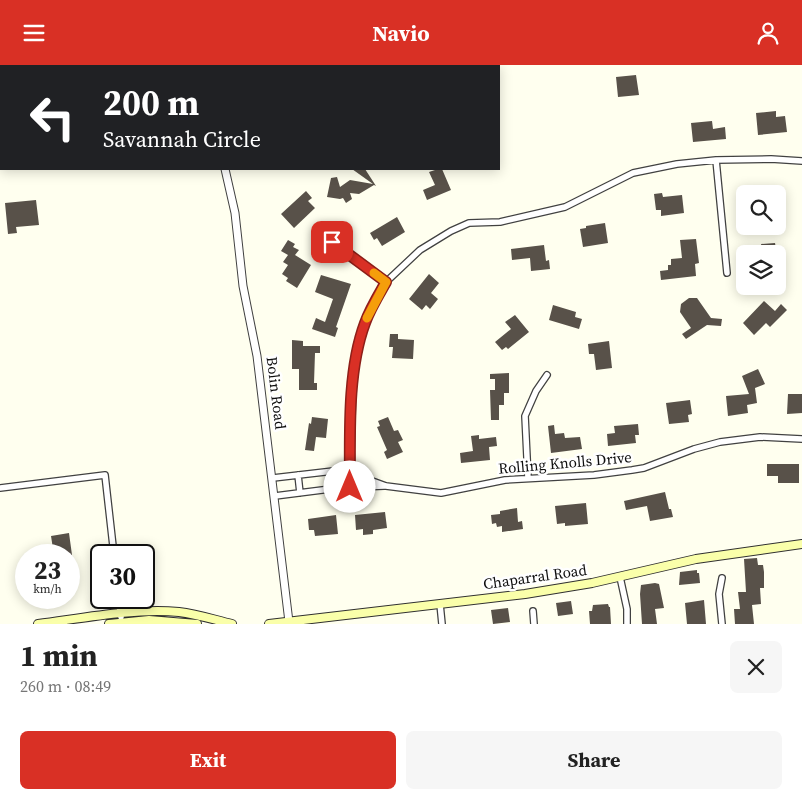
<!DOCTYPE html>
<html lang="en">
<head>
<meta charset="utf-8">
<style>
  body { margin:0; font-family:"Source Serif 4",serif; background:#f6f6f6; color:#222; height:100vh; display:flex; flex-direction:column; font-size:19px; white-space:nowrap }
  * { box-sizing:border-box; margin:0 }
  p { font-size:16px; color:#767676 }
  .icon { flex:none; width:28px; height:28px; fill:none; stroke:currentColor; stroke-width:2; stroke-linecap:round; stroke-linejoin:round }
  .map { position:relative; height:559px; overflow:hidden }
  .panel { display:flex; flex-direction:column; background:#fff; flex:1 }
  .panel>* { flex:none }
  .banner { position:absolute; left:0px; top:0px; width:500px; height:105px; box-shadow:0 2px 12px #0003; background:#202124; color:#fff; overflow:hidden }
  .controls { position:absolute; left:736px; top:120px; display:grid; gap:10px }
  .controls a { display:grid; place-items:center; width:50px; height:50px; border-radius:8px; background:#fff; box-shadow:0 2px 12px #0003; font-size:25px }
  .speed { position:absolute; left:15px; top:479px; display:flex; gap:10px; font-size:25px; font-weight:700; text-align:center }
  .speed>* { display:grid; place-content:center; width:65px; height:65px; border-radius:50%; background:#fff; box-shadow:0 2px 12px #0003; line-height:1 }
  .speed small { font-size:12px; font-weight:400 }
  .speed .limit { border:2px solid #111; border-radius:8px; background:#fff; color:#111 }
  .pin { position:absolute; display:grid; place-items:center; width:42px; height:42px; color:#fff; margin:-21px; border-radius:10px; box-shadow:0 2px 8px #0006 }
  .me { position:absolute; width:55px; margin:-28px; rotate:0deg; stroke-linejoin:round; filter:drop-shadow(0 0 4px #0008) }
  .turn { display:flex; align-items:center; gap:18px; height:105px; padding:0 20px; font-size:22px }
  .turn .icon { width:65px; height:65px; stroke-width:2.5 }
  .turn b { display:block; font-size:35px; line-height:42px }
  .round { display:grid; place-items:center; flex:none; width:52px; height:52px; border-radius:8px; background:#f6f6f6 }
  .summary { display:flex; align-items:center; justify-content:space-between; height:85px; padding:0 20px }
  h1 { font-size:30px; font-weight:700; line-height:38px }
  .cta { display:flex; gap:10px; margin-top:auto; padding:10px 20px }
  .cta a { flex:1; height:58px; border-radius:8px; background:#d93025; color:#fff; font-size:20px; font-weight:700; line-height:58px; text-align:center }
  .cta a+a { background:#f6f6f6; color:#222 }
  header { display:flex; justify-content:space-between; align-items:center; height:65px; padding:0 20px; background:#d93025; color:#fff; font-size:22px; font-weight:700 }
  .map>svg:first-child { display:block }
</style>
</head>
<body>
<header><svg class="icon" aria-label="menu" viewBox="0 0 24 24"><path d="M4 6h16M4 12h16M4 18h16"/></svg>Navio<svg class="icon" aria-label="person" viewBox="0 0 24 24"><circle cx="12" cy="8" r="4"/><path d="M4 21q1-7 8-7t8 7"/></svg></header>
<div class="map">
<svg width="802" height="559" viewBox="0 0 802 559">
  <rect width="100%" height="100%" fill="#ffffef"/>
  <path fill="#585149" d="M636,10L639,30L618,32L616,12Z
    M776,46V52L785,51L787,67L758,70L756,48Z
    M712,56L713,64L725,62L726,74L693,77L691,58Z
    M352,104H365L376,121L374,120L359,129L350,128L352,134L346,138L343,133L340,134L327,132L331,113L337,112L340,122L350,115L373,119Z
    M438,104H442L451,125L427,135L423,125L435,120L429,107Z
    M306,126L312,133L308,136L315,143L294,163L281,149Z
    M662,128L663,132L682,130L684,148L661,151V145H656L654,129Z
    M36,135L39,160L16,162L17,168L8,169L5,138Z
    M397,152L405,167L382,181L377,173L374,175L370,168Z
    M605,158L608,178L583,182L580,164L586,163V161Z
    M696,174L699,198L695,199L696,211L661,215L660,206L668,205V200H671V194L682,193L680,175Z
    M288,175L295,179L293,182L299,185L295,190L311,200L297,223L286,216L288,213L282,209L288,200L283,197L288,190L281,186Z
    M775,178L777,189H758V184L762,183L761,179Z
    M544,180L546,196L549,195L550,204L531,206L530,193L512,195L511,184Z
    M429,209L439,218L431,228L438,234L430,244L426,240L422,245L409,234Z
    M321,210L351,219L336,262L338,263L335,272L312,264L316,253L325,257L333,234L315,227Z
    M689,233H697L711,253L722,254L721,261L707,260L686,274L682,269L691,263L680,247L681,239Z
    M764,236L775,246L781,239L787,245L770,262L766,258L754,270L743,258Z
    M553,240L576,247L575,252L582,254L579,264L549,255Z
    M515,250L529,267L508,284L506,282L502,285L495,277L511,264L505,257Z
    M390,269H398V274L414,275L413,294L392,293L393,282H389Z
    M292,275L303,276V281H320V288H315L314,318H317V325H299V304H292Z
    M609,276L612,303L596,305L594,289H589L588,279Z
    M758,304L765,319L755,323L757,338L747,340L748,348L728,351L726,331L749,329L742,311Z
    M509,308V328H504V340H499V355H491L490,325H495V314H490V309Z
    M788,329H802V348L787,349Z
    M690,335L692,349L688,350L689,357L669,359L666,338Z
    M312,352L328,354L326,373L316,372L314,386L305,385L309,358L311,359Z
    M388,352L394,366L398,365L403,375L398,377L403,387L387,394L384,387L387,385L377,362L380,361L378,356Z
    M638,359L639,370H635L636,378L608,381L607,369L615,368L614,361Z
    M554,360L555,369L564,368L565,373L580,372L582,384L551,388L548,361Z
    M479,370V374L496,372L497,381L489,382L490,395L461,398L460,388L473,386L471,371Z
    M767,399H799V418H778V411H767Z
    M665,427L669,444H671L673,452L650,456L647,441L626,445L624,436Z
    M586,438L588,459L565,461V458L557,459L555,441Z
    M517,443L518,457L522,456L523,464L502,467V461L497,462L496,458L492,459L491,450L500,449V446Z
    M385,447L387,463L373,465V469L363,470V464L356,465L355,450Z
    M336,450L338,469L315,471L314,465H309L308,454Z
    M69,468L72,490H54L51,471Z
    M757,493L758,500H763L764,507V523H760L761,539L752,540L754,559H735L734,544H740L738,527H746L744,494Z
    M697,505V508H699L700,518L679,520L680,507Z
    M655,518L659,519L664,543L655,544L657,559H642L640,529L641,520Z
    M704,535L706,559H687L685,538Z
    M571,536L573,549L558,551L556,538Z
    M608,539L609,542H610L611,559H590L589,546H592L593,540Z
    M508,543L510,557L493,559L491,545Z"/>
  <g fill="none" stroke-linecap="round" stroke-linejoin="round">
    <g stroke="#414141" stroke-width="8">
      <path id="minor" d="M716,95L727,208
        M332,177L386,217
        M298,410L300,428
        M273,413L342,405L386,421L441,428L505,415L594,410L632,405L644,403L694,384L720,377L760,372L802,374
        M528,413L525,351L536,326L547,310
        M350,422L353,315L361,267L369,247L386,217L420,185L451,166L469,158L500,157L565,142L633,108L677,99L716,95L771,94L802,96
        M0,423L105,410L114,490
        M275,431L338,423L384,421
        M620,512L627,544V559
        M118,532L121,552
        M440,539L442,559
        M533,546L534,559
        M722,559L719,529L722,513"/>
    </g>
    <g stroke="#414141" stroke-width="9">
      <path id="tertiary" d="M190,0V1
        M225,104L235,148L243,221L257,291L289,557"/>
    </g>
    <g stroke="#303030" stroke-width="10">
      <path id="secondary" d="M38,559C84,553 133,543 179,547C197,549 215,555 232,559
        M109,559L149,555L197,559
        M269,559L525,529L592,518L696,494L802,479"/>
    </g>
    <use href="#minor" stroke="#fff" stroke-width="5.5"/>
    <use href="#tertiary" stroke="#fff" stroke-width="7"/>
    <use href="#secondary" stroke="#faffaa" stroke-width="8"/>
  </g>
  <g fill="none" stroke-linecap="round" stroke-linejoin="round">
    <g stroke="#8d1f18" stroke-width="12">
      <path id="route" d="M332,177L386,217C378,231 370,244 365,258C347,306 350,371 350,422"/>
    </g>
    <use href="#route" stroke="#d93025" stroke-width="9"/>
    <path stroke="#f59e0b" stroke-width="9" d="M367,253L386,217L374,208"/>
  </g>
  <g text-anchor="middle" stroke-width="5" stroke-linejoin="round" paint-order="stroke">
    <g font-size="15" fill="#0e0e0e" stroke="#fff">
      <text transform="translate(276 328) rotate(83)" y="5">Bolin Road</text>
      <text transform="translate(565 398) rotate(-5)" y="5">Rolling Knolls Drive</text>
      <text transform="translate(535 512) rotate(-8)" y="5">Chaparral Road</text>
    </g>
  </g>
</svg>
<div class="controls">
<a><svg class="icon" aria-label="search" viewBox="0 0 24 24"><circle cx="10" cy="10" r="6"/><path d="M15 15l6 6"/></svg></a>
<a><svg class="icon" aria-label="layers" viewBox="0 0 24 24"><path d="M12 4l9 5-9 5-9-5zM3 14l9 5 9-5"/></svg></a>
</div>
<div class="speed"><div>23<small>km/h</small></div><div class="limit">30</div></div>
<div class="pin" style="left:332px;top:177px;background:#d93025"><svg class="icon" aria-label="arrive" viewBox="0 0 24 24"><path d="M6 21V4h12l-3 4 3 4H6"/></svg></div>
<svg class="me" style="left:350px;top:422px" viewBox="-20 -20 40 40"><circle r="19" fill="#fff"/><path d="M0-13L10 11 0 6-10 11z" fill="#d93025"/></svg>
<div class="banner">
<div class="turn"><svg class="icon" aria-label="left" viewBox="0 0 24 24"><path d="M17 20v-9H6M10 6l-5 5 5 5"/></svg><div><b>200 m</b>Savannah Circle</div></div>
</div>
</div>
<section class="panel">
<div class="summary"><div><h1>1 min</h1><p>260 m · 08:49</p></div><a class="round"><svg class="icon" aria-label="close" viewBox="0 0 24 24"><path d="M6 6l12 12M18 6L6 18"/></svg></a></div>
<div class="cta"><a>Exit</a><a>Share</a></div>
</section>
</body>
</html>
